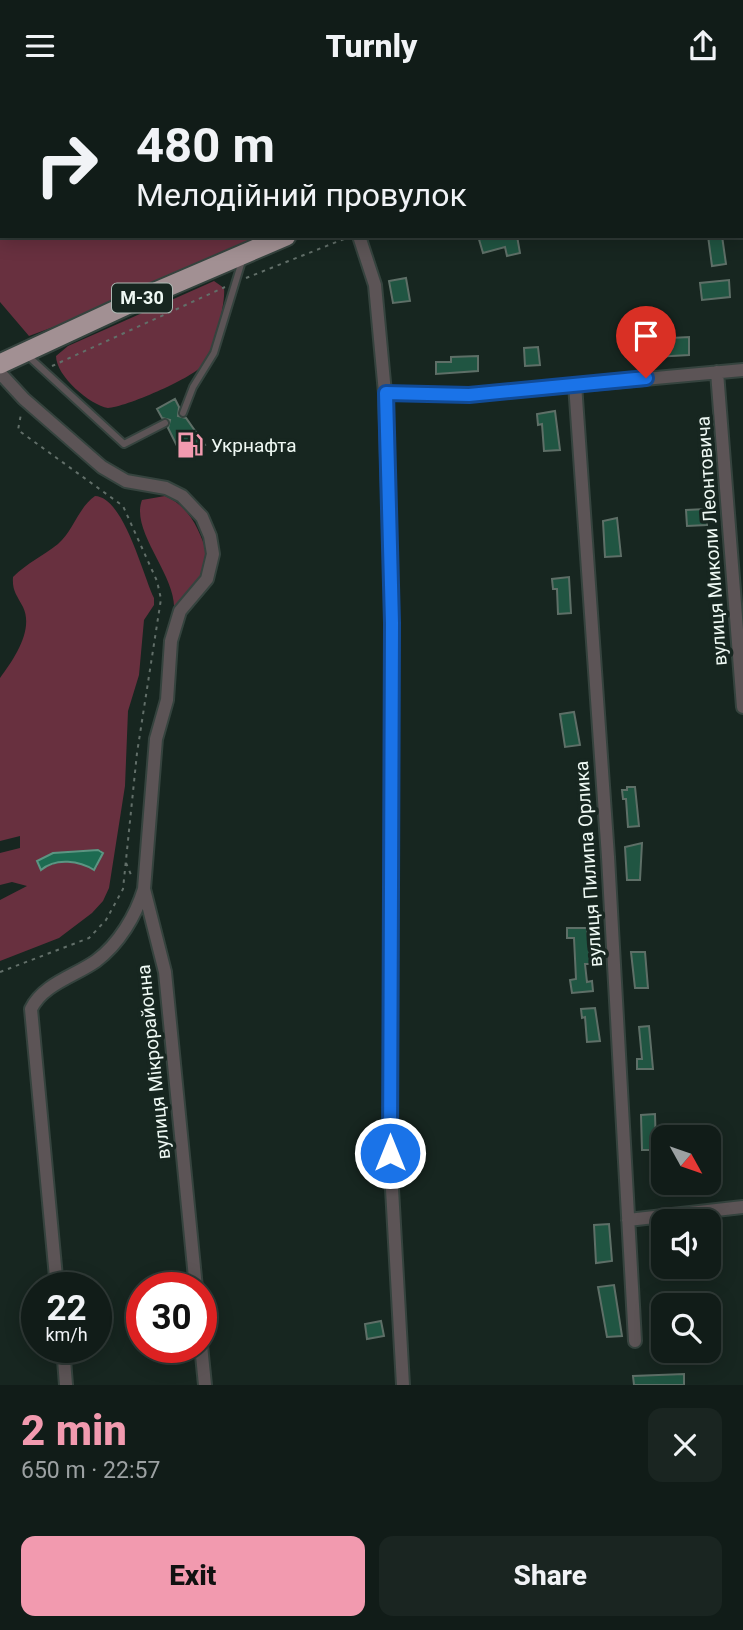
<!DOCTYPE html>
<html lang="en">
<head>
<meta charset="utf-8">
<style>
  body { margin:0; font-family:Roboto,sans-serif; background:#1a2521; color:#f1f3f6; height:100vh; display:flex; flex-direction:column; font-size:26px; white-space:nowrap }
  * { box-sizing:border-box; margin:0 }
  p { font-size:23px; color:#9ca1a2 }
  .icon { flex:none; width:38px; height:38px; fill:none; stroke:currentColor; stroke-width:2; stroke-linecap:round; stroke-linejoin:round }
  .map { position:relative; height:1294px; overflow:hidden }
  .sheet { display:flex; flex-direction:column; background:#111c18; flex:1 }
  .sheet>* { flex:none }
  .hud { position:absolute; left:0px; top:0px; width:744px; height:147px; box-shadow:0 4px 18px #0003,0 0 0 2px #303a37; background:#111c18; color:#f1f3f6; overflow:hidden }
  .needle { width:46px; rotate:130deg }
  .fabs { position:absolute; left:651px; top:1034px; display:grid; gap:14px }
  .fabs a { display:grid; place-items:center; width:70px; height:70px; border-radius:14px; background:#111c18; box-shadow:0 4px 18px #0003,0 0 0 2px #303a37; font-size:35px }
  .speed { position:absolute; left:21px; top:1181px; display:flex; gap:14px; font-size:35px; font-weight:700; text-align:center }
  .speed>* { display:grid; place-content:center; width:91px; height:91px; border-radius:50%; background:#111c18; box-shadow:0 4px 18px #0003,0 0 0 2px #303a37; line-height:1 }
  .speed small { font-size:18px; font-weight:400 }
  .speed .limit { border:10px solid #d22; background:#fff; color:#111 }
  .pin { position:absolute; display:grid; place-items:center; width:60px; height:60px; color:#fff; margin:-72px -30px; border-radius:50% 50% 50% 0; rotate:-45deg; box-shadow:0 0 7px #0007 }
  .pin .icon { rotate:45deg }
  .me { position:absolute; width:77px; margin:-38px; rotate:0deg; stroke-linejoin:round; filter:drop-shadow(0 0 5px #0008) }
  .turn { display:flex; align-items:center; gap:24px; height:147px; padding:0 21px; font-size:32px }
  .turn .icon { width:91px; height:91px; stroke-width:2.5 }
  .turn b { display:block; font-size:49px; line-height:60px }
  .round { display:grid; place-items:center; flex:none; width:74px; height:74px; border-radius:14px; background:#1a2521 }
  .overview { display:flex; align-items:center; justify-content:space-between; height:119px; padding:0 21px }
  h1 { font-size:42px; font-weight:800; line-height:52px; color:#f29aaf }
  .action { display:flex; gap:14px; margin-top:auto; padding:14px 21px }
  .action a { flex:1; height:80px; border-radius:14px; background:#f29aaf; color:#111; font-size:28px; font-weight:800; line-height:80px; text-align:center }
  .action a+a { background:#1a2521; color:#f1f3f6 }
  header { display:flex; justify-content:space-between; align-items:center; height:91px; padding:0 21px; background:#111c18; font-size:32px; font-weight:800 }
  .map>svg:first-child { display:block }
</style>
</head>
<body>
<header><svg class="icon" aria-label="menu" viewBox="0 0 24 24"><path d="M4 6h16M4 12h16M4 18h16"/></svg>Turnly<svg class="icon" aria-label="share" viewBox="0 0 24 24"><path d="M12 15V3M7 8l5-5 5 5M5 13v7h14v-7"/></svg></header>
<div class="map">
<svg width="743" height="1294" viewBox="0 0 743 1294">
  <rect width="100%" height="100%" fill="#172620"/>
  <path fill="#68303f" fill-rule="evenodd" d="M0,0H550V2H2V145H299L29,245L0,211Z
    M214,190L224,197C226,213 213,262 202,275C190,288 126,316 108,317C90,314 56,285 56,265L68,255Z
    M95,405C124,406 143,485 154,507V514L144,529L139,584L128,620L125,695L109,797L103,810L92,822L59,847L0,870V809L27,795L12,791L0,794V762L20,757V745L0,750V587C14,568 34,539 23,516C17,504 12,500 13,486C27,472 43,465 58,453C74,439 78,417 95,405ZM101,759L97,776L91,778C81,765 58,771 44,776L70,760Z
    M165,405C189,415 200,439 207,463L199,488L174,518C176,484 130,440 142,409Z"/>
  <path fill="#1c6b51" stroke="#5b9582" stroke-width="2" d="M98,759L103,762L94,779C80,770 56,766 41,779L37,770L53,762Z"/>
  <path fill="#205542" stroke="#5e6f67" stroke-width="2" d="M478,145H517L520,162L507,165L505,156L483,162Z
    M708,145H722L726,173L712,175Z
    M406,187L410,210L393,212L389,190Z
    M729,189L730,206L702,209L700,192Z
    M689,246V264L654,266L652,248Z
    M538,256L540,274L525,275L524,257Z
    M478,265V280L436,283V271H451V266Z
    M175,308L179,316L178,325L186,327L205,354L183,367L168,337L170,329L162,327L157,318Z
    M555,320L560,359L544,360L542,333L538,334L537,323Z
    M706,418L707,434L687,435L686,419Z
    M617,427L621,465L605,466L603,430Z
    M569,486L571,522L558,523L557,498H553L552,488Z
    M574,621L580,654L565,656L560,623Z
    M627,696H635L639,735L628,736L626,708H623L622,699H627Z
    M642,752L640,789H627L625,756Z
    M567,837H587L591,873H585L587,891L592,890L593,900L572,902L570,889L576,888L574,847H567Z
    M631,861H645L648,897H635Z
    M595,917L600,950L587,951L585,926L582,927L581,918Z
    M649,935L653,978H637V968H642L639,936Z
    M655,1023L656,1059H642L641,1024Z
    M609,1133L612,1170L596,1172L594,1134Z
    M614,1194L622,1245L607,1246L598,1196Z
    M381,1230L384,1245L367,1248L365,1233Z
    M684,1283V1294H634L633,1285Z"/>
  <g fill="none" stroke-linecap="round" stroke-linejoin="round">
    <g stroke="#35433e" stroke-width="10">
      <path id="service" d="M561,0V2
        M28,265L124,353L165,332
        M183,322L193,296L214,262L242,170"/>
    </g>
    <g stroke="#35433e" stroke-width="16">
      <path id="minor" d="M359,145L375,194L385,302L392,532L390,1062L403,1294
        M717,281L743,616
        M0,282L24,308L102,376L126,390L166,397L182,405L202,426L210,445L213,463L207,488L180,520L171,550L167,609L156,648L144,798L165,881L196,1197
        M575,293L608,766L635,1250
        M385,302L469,304L743,279
        M628,1129L743,1116
        M57,1197L31,918C43,893 75,885 96,870C119,853 136,824 144,798
        M201,1254L205,1294
        M63,1256L66,1294"/>
    </g>
    <g stroke="#35433e" stroke-width="23">
      <path id="trunk" d="M742,9L743,8
        M0,273L144,206L286,145"/>
    </g>
    <path stroke="#626f69" stroke-width="2" stroke-dasharray="3.5 5" stroke-linecap="butt" d="M246,187L349,146
      M52,275L225,196
      M126,772L132,786
      M0,881L89,847L106,829L123,798L137,662L161,508L157,490L123,415L18,339L21,323"/>
    <use href="#service" stroke="#5c5456" stroke-width="6"/>
    <use href="#minor" stroke="#5c5456" stroke-width="12"/>
    <use href="#trunk" stroke="#a29093" stroke-width="19"/>
  </g>
  <g fill="none" stroke-linecap="round" stroke-linejoin="round">
    <g stroke="#114b97" stroke-width="18">
      <path id="route" d="M390,1062L392,532L386,302L469,304L646,287"/>
    </g>
    <use href="#route" stroke="#1a73e8" stroke-width="12"/>
  </g>
  <defs>
    <g id="fuel-bare" transform="scale(2.1)"><path d="M-5.5-6h7V0h2V4h1.3V-2.5L3-4.5l.8-.8L6-3V5H2.5V1h-1V6h-7ZM-4.2-4.7v3.2H.2V-4.7Z" fill="#f29aaf" stroke="#172620" stroke-width="2.5" paint-order="stroke"/></g>
  </defs>
  <g fill-rule="evenodd">
    <use href="#fuel-bare" x="190" y="354"/>
  </g>
  <g text-anchor="middle" stroke-width="7" stroke-linejoin="round" paint-order="stroke">
    <rect fill="#172620" stroke="#aeb9b4" stroke-width="2" x="112" y="192.5" width="60" height="29" rx="5"/>
    <g font-size="18" font-weight="bold" fill="#eef8f3">
      <text x="142" y="213">М-30</text>
    </g>
    <g font-size="19" fill="#eef8f3" stroke="#172620" text-anchor="start">
      <text x="211" y="361">Укрнафта</text>
    </g>
    <g font-size="19" fill="#eef8f3" stroke="#172620">
      <text transform="translate(711 450) rotate(-94)" y="7">вулиця Миколи Леонтовича</text>
      <text transform="translate(588 773) rotate(-94)" y="7">вулиця Пилипа Орлика</text>
      <text transform="translate(153 971) rotate(-96)" y="7">вулиця Мікрорайонна</text>
    </g>
  </g>
</svg>
<div class="fabs">
<a><svg class="needle" viewBox="-14 -14 28 28"><path d="M0-13l5 13h-10z" fill="#e53935"/><path d="M0 13l5-13h-10z" fill="#9ca1a2"/></svg></a>
<a><svg class="icon" aria-label="sound" viewBox="0 0 24 24"><path d="M4 9h4l5-4v14l-5-4H4zM17 9q2 3 0 6"/></svg></a>
<a><svg class="icon" aria-label="search" viewBox="0 0 24 24"><circle cx="10" cy="10" r="6"/><path d="M15 15l6 6"/></svg></a>
</div>
<div class="speed"><div>22<small>km/h</small></div><div class="limit">30</div></div>
<div class="pin" style="left:646px;top:287px;background:#d93025"><svg class="icon" aria-label="arrive" viewBox="0 0 24 24"><path d="M6 21V4h12l-3 4 3 4H6"/></svg></div>
<svg class="me" style="left:390px;top:1062px" viewBox="-20 -20 40 40"><circle r="17" fill="#1a73e8" stroke="#fff" stroke-width="3"/><path d="M0-11L8 9 0 5-8 9z" fill="#fff"/></svg>
<div class="hud">
<div class="turn"><svg class="icon" aria-label="right" viewBox="0 0 24 24"><path d="M7 20v-9h11M14 6l5 5-5 5"/></svg><div><b>480 m</b>Мелодійний провулок</div></div>
</div>
</div>
<section class="sheet">
<div class="overview"><div><h1>2 min</h1><p>650 m · 22:57</p></div><a class="round"><svg class="icon" aria-label="close" viewBox="0 0 24 24"><path d="M6 6l12 12M18 6L6 18"/></svg></a></div>
<div class="action"><a>Exit</a><a>Share</a></div>
</section>
</body>
</html>
